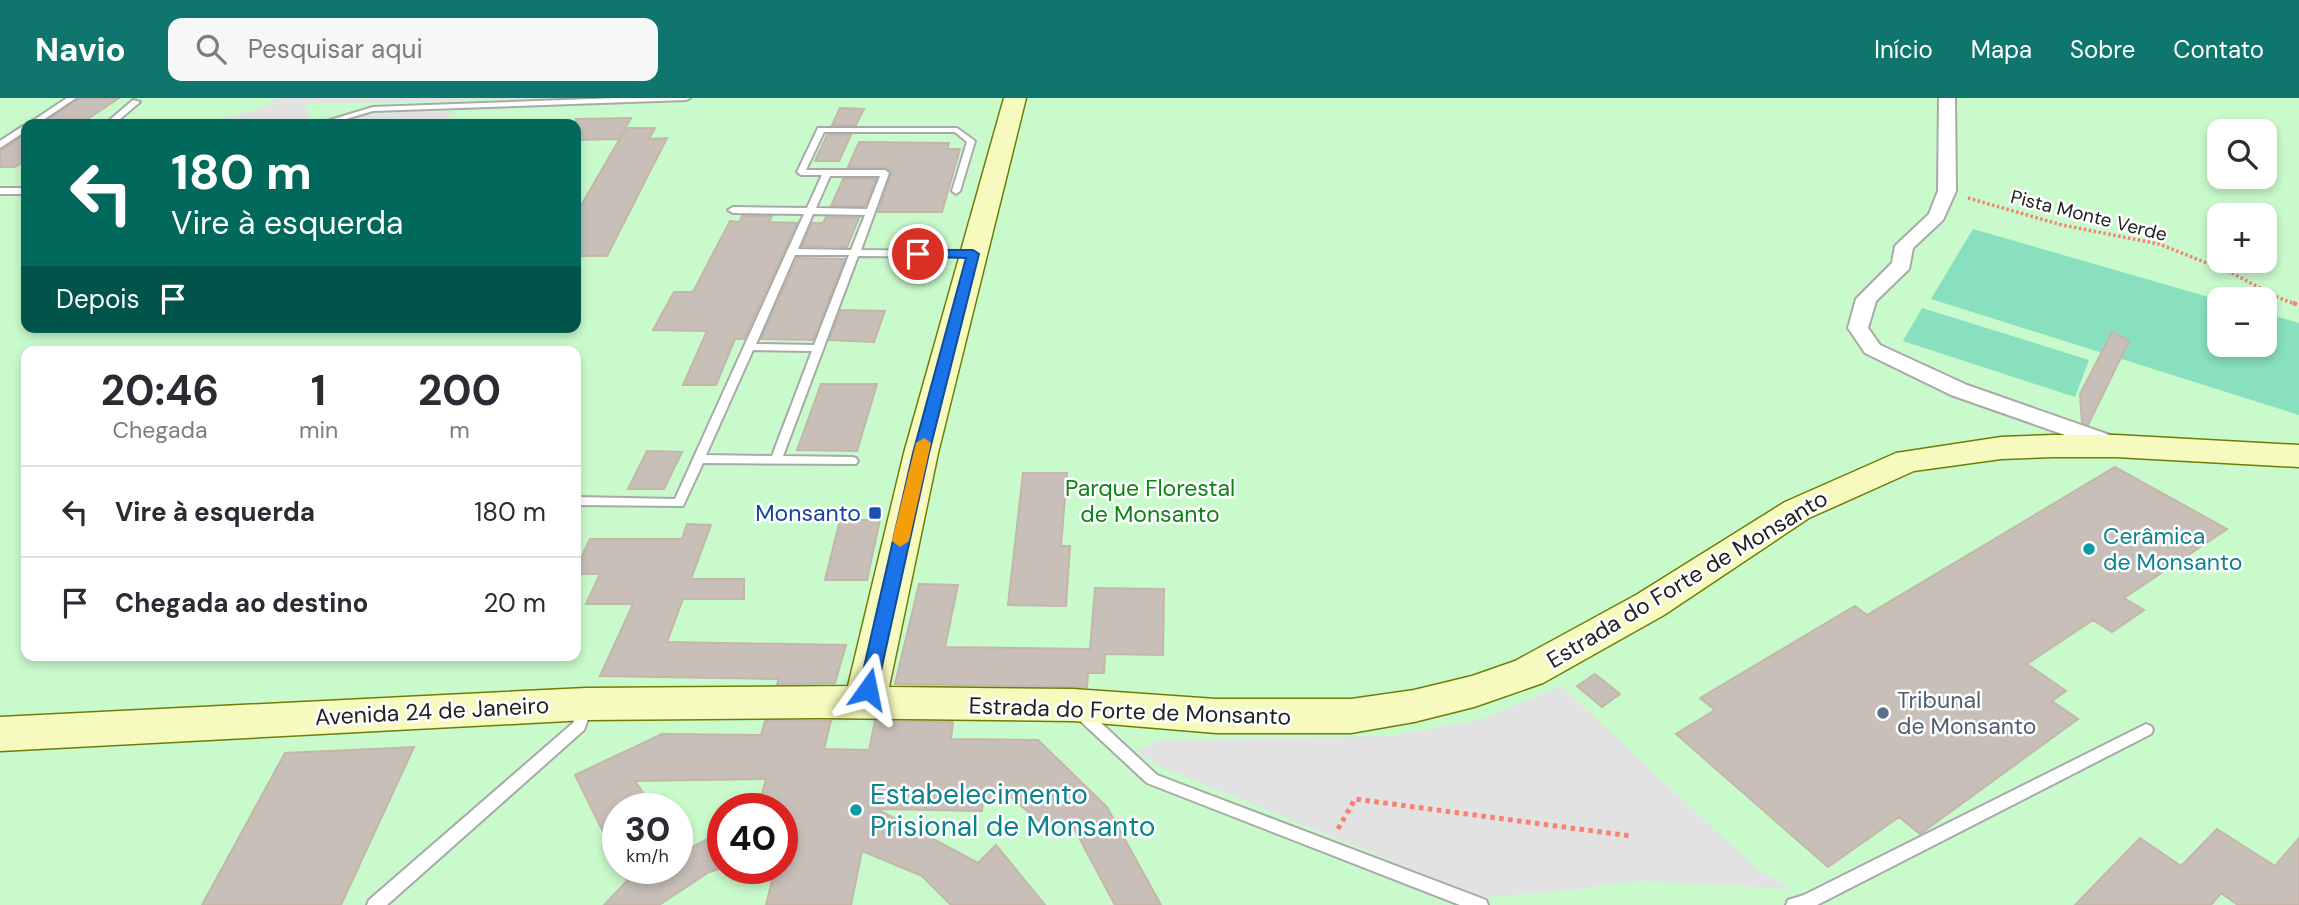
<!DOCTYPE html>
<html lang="pt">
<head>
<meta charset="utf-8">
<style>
  body { margin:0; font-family:"DM Sans",sans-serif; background:#f7f7f7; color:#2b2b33; height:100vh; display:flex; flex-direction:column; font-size:26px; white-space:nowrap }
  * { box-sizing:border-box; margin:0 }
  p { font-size:23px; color:#7c7c81 }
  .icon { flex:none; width:38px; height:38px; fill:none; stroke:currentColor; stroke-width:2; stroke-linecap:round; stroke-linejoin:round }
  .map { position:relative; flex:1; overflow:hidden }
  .drawer { position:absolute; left:21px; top:248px; width:560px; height:315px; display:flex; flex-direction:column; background:#fff; border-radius:14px; box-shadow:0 4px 10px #0003 }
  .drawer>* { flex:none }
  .top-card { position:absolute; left:21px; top:21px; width:560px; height:214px; border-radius:14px; box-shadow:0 4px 10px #0003; background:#00695c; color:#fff; overflow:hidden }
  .buttons { position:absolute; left:2207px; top:21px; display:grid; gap:14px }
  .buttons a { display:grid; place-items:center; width:70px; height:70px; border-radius:14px; background:#fff; box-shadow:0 4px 10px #0003; font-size:35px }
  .speed { position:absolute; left:602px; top:695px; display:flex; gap:14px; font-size:35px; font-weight:700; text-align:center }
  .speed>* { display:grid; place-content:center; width:91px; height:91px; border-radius:50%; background:#fff; box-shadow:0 4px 10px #0003; line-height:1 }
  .speed small { font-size:18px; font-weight:400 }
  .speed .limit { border:10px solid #d22; background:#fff; color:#111 }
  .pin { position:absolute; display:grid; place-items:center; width:60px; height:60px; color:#fff; margin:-30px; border:4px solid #fff; border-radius:50%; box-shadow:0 2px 7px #0007 }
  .me { position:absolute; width:77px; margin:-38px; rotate:12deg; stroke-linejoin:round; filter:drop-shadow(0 0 5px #0008) }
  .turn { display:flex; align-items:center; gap:24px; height:147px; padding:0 35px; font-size:32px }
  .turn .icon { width:91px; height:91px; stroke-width:2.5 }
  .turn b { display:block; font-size:49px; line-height:60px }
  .then { display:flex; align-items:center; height:66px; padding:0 35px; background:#0003; gap:14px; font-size:26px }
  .eta { display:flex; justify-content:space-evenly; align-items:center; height:119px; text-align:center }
  .eta b { font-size:42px; font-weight:700; line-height:49px }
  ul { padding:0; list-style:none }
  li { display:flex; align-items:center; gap:21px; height:91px; padding:0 35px; border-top:2px solid #e1e1e2 }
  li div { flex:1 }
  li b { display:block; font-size:26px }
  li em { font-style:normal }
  header { display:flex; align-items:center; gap:42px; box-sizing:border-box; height:98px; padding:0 35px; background:#0f766e; color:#fff }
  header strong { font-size:33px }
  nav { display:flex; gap:38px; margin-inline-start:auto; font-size:24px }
  .search { width:490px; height:63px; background:#f7f7f7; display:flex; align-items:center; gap:18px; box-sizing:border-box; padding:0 24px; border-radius:14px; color:#7c7c81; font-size:26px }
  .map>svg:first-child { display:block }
</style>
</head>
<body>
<header>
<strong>Navio</strong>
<div class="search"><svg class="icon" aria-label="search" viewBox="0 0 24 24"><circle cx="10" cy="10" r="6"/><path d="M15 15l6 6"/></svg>Pesquisar aqui</div>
<nav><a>Início</a><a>Mapa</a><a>Sobre</a><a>Contato</a></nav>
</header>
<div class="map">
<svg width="2299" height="807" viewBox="0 0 2299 807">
  <rect width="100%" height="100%" fill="#f2efe9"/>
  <path fill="#c8facc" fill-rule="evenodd" d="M0,0H2299V807H0ZM26,26H576V229H26ZM2219,33H2264V79H2219ZM2219,117H2264V163H2219ZM2219,201H2264V247H2219ZM26,254H576V558H26ZM618,710H677V770H618ZM723,710H782V770H723Z"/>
  <path fill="#88e0be" d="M1973,131L2219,202V247H2264L2265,215L2299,225V317L1931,201Z
    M1922,210L2089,262L2075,299L1903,243Z"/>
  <path fill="#e2e2e2" d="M277,0H564L305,6L310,20L291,26H207L265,9Z
    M453,13L442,26H340L377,15Z
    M1561,588L1758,772L1792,791L1640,783L1535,796L1481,799L1159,668L1136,653L1160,642L1390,638L1480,622Z"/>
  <path fill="#c7bfb8" stroke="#c4b6ab" stroke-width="2" d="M79,0H119L80,26H41Z
    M840,10L864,11L856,27H832Z
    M631,20L619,41L576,42V21Z
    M626,30H655L649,41L667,40L607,158H576V116Z
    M26,36V62L15,69H0V53Z
    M827,37H851L839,63H815Z
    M859,44L949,45L947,51H960L942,114H878L892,74L885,69H848Z
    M843,81H876L865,108H831Z
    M742,118H772L769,124L797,125L744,241H735L716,287H683L707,233L653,232L674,194H693L730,123L739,124Z
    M826,119L859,120L847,149L802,148L812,125H823Z
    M797,160L845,161L813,242L761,241Z
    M841,212L885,213L874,244L829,242Z
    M2112,234L2129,243L2088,327L2082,325L2080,296Z
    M821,286H877L857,353L797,352Z
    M647,353L682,354L664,391H628Z
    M2115,369L2227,431L2124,500L2144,512L2112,534L2093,522L2027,566L2066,593L2052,603L2078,621L1920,736L1899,719L1828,769L1676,636L1715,612L1700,600L1855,508L1867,517Z
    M1023,375H1067L1061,448H1070L1066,508L1008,507Z
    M840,422H880L867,482H825Z
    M687,426L711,427L691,481H744V501H683L667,544L846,547L835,585L777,586L779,581L600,578L633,506H586L600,476H576V471L590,441H682Z
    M919,486L958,487L945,549L1090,551L1095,490L1164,491L1163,557L1105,556L1104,575H1088L1087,589L895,586Z
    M1595,576L1620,596L1602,609L1577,588Z
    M765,623H831L824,651L869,652L875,623L953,624L951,641L1038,642L1107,709L1161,807H1115L1068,719L1051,733L1012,700L983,702L982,713L877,711L978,765L996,747L1045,807H951L922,778L862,753L851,807H766L775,770H782V710H758L766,681L635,683L653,710H618V764L575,677L662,636L761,637Z
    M414,649L341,807H202L285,655Z
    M2217,731L2275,768L2299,740V807H2238L2221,795L2211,807H2075L2140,740L2181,768Z
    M723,733V770L709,774L659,807H604L627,783L621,770H677V757Z"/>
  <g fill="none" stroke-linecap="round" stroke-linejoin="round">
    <g stroke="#a9a9a9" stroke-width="4">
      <path id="lane" d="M67,0H76L37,26H28Z
        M618,0H690L686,2L373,13L329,26H317L373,9Z
        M133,2L140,4L114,26H105Z
        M23,28H26V33L0,50V43Z
        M818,30H957L975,43L960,93L956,96L952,93L967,44L955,34H824L806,72H885L889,75L861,152L973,153L978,156L973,159L858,158L783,358L852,359L856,360L858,363L856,366L703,365L683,408L576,407V399L675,401L804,116L733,115L728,112L733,109L807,110L822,77H801L797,74ZM830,78H880L867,111L816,110ZM813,116L865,117L851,152L798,151ZM795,157H849L814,247L756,246ZM753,252L812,253L772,358L706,357Z
        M0,90H26V96H0Z
        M586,601L591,603L593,607L584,632L387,807H367L369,802L573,625L581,603Z
        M1081,609L1086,611L1157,677L1486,802L1488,807H1460L1147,685L1076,619L1074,615L1076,611Z
        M2146,626L2151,628L2153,632L2151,636L1817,807H1786L1788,802L1804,797Z"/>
    </g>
    <g stroke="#a9a9a9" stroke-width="4">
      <path id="street" d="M1939,0H1955L1956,93L1943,122L1913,150L1909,171L1876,203L1868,230L1880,247L1967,287L2124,342L2128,347L2124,352L2116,354L2108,352L1951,297L1865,255L1848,230L1856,201L1892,165L1895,148L1929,116L1938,93Z"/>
    </g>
    <g stroke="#707d05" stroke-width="3">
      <path id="secondary" d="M1004,0H1026L938,355L889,589L1073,591L1216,601H1351L1414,592L1472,578L1515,563L1636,497L1785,404L1896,355L2001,339L2053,337H2116L2299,347V369L2116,359H2053L2001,361L1914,373L1809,420L1664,517L1543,585L1474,609L1414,624L1351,635H1216L1073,623L821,620L586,622L0,653V619L586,590L848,588L904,355Z"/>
    </g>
    <path stroke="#fa8072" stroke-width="3.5" stroke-dasharray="2.5 2.5" stroke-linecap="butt" d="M1968,100L2062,127L2159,146L2232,175L2277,199L2298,207"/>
    <path stroke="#fa8072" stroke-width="4.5" stroke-dasharray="3.5 3.5" stroke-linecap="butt" d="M2293,205L2299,207"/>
    <path stroke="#fa8072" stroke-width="5" stroke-dasharray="4.5 4.5" stroke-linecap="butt" d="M1338,731L1355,701L1631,738"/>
    <use href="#lane" fill="#fff" fill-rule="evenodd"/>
    <use href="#street" fill="#fff" fill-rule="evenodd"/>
    <use href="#secondary" fill="#f7fabf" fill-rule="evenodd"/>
  </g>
  <path fill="#1a73e8" stroke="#114b97" stroke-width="2" d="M918,152H973L979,156L929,355L877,591L874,596L868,598L861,596L859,591L913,355L966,160L913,158L911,156Z"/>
  <path fill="#f59e0b" d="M924,340L931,345L909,443L900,449L892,443L916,345Z"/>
  <rect fill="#1a4fb4" stroke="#fff" stroke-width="2.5" x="868" y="408" width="14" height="14" rx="3.5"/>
  <g fill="#0f9aa8" stroke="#fff" stroke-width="2.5">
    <circle cx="2089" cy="451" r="7"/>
    <circle cx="856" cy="712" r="7"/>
  </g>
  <circle fill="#5c6f8a" stroke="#fff" stroke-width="2.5" cx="1883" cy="615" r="7"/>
  <g text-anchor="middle" stroke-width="5" stroke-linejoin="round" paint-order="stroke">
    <g font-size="19" fill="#222" stroke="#fff">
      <text transform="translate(2089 117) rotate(14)" y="7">Pista Monte Verde</text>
    </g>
    <g font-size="23" fill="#0c8416" stroke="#fff">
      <text x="1150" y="398">Parque Florestal<tspan x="1150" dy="26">de Monsanto</tspan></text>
    </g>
    <g font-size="23" fill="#164399" stroke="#fff" text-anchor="end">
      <text x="861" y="423">Monsanto</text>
    </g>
    <g font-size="23" fill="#0d838f" stroke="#fff" text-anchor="start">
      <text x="2103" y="446">Cerâmica<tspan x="2103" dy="26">de Monsanto</tspan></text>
    </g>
    <g font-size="23" fill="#222" stroke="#fff">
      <text transform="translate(1687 481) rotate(-31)" y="8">Estrada do Forte de Monsanto</text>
      <text transform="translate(432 613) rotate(-3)" y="8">Avenida 24 de Janeiro</text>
      <text transform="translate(1130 613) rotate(2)" y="8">Estrada do Forte de Monsanto</text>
    </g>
    <g font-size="23" fill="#4e5e75" stroke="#fff" text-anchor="start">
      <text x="1897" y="610">Tribunal<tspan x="1897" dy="26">de Monsanto</tspan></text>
    </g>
    <g font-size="28" fill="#0d838f" stroke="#fff" text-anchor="start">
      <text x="870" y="706">Estabelecimento<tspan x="870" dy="32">Prisional de Monsanto</tspan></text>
    </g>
  </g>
</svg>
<div class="buttons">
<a><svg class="icon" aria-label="search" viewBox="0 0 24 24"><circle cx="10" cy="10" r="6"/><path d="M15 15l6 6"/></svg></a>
<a>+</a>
<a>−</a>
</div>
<div class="speed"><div>30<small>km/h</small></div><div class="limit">40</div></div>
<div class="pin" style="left:918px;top:156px;background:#d93025"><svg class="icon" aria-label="arrive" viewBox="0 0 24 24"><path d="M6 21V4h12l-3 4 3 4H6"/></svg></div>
<svg class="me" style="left:868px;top:591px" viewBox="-20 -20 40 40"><path d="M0-17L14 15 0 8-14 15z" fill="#1a73e8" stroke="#fff" stroke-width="4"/></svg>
<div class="top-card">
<div class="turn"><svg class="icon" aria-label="left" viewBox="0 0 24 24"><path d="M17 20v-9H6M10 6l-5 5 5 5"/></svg><div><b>180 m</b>Vire à esquerda</div></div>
<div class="then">Depois<svg class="icon" aria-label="arrive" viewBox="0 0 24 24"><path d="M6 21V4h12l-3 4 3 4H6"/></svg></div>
</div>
<section class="drawer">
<div class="eta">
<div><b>20:46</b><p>Chegada</p></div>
<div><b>1</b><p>min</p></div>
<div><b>200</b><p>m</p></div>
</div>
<ul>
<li><svg class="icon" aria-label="left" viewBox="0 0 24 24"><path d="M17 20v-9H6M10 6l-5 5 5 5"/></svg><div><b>Vire à esquerda</b></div><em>180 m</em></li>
<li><svg class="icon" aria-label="arrive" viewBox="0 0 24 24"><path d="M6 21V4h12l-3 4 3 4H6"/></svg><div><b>Chegada ao destino</b></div><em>20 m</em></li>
</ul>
</section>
</div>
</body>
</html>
